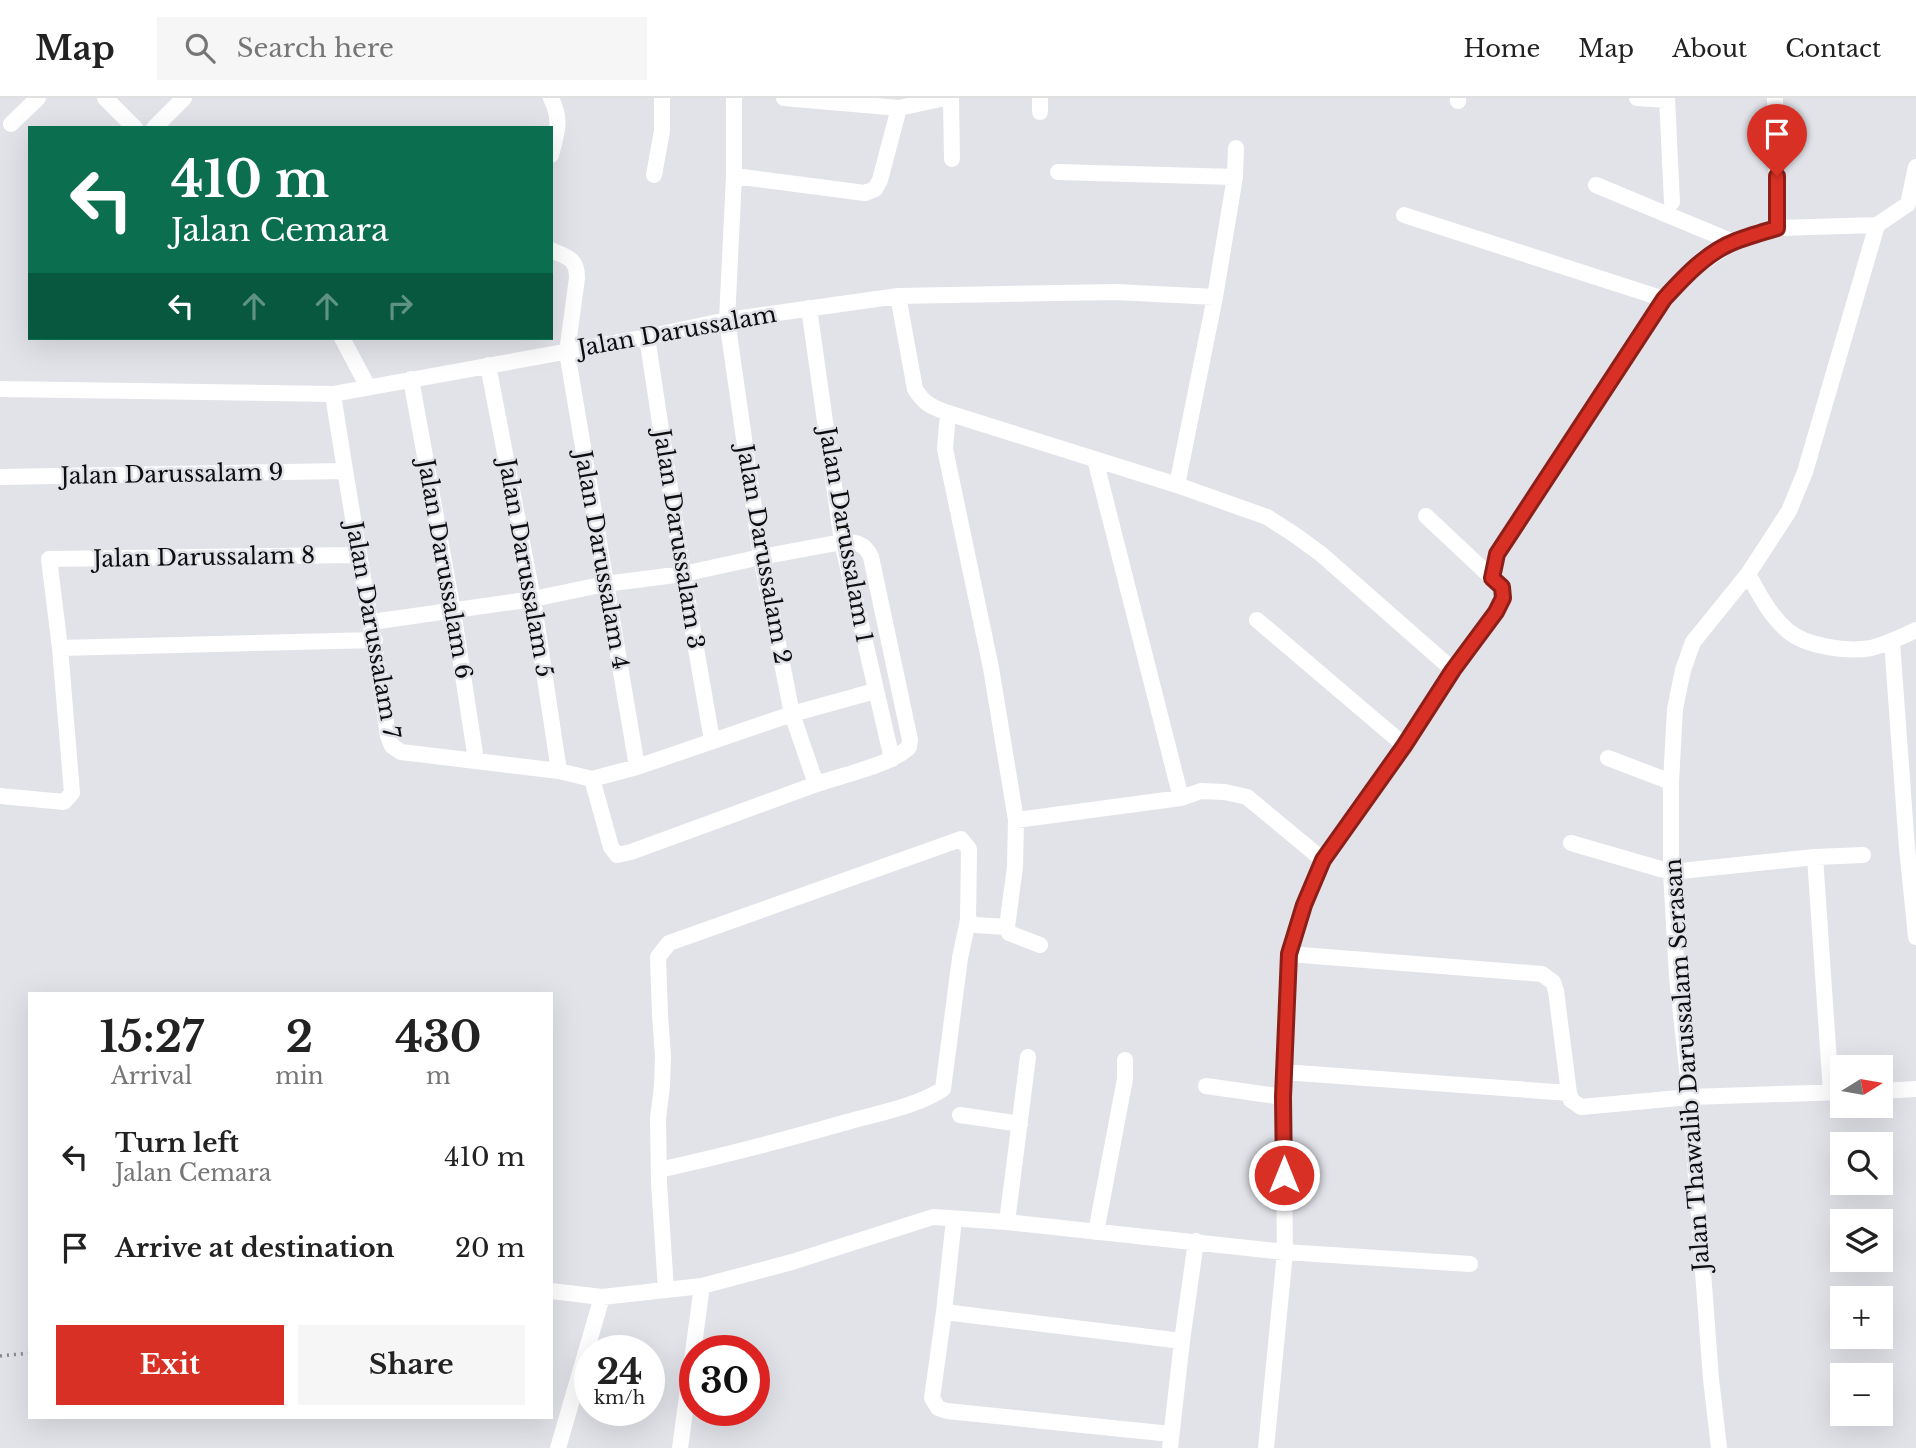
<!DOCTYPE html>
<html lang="en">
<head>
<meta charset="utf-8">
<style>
  body { margin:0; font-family:"Libre Baskerville",serif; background:#f6f6f6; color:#222; height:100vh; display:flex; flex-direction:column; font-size:26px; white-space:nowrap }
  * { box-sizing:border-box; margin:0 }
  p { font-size:23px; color:#767676 }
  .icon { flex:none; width:38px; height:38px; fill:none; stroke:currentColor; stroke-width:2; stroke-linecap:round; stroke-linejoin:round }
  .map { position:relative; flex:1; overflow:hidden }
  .sheet { position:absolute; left:28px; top:894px; width:525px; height:427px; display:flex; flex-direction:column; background:#fff; border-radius:0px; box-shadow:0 7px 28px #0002 }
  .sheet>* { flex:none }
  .hud { position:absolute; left:28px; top:28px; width:525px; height:214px; border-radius:0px; box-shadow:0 7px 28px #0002; background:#0b6e4f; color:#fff; overflow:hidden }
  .needle { width:46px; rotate:79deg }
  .fabs { position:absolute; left:1830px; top:957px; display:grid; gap:14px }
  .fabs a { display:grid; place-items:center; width:63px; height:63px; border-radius:0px; background:#fff; box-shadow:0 7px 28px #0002; font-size:35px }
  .speed { position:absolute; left:574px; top:1237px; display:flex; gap:14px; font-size:35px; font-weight:700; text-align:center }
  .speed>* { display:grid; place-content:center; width:91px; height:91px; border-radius:50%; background:#fff; box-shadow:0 7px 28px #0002; line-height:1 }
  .speed small { font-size:18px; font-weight:400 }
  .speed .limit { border:10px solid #d22; background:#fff; color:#111 }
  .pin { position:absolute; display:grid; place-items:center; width:60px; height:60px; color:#fff; margin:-72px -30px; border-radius:50% 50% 50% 0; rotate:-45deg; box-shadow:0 0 7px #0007 }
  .pin .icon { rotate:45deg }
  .me { position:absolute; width:77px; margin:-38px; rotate:0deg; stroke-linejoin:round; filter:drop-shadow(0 0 5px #0008) }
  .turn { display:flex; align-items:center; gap:24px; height:147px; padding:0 28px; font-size:32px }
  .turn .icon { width:91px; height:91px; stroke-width:2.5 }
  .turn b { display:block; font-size:49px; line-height:60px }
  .lanes { display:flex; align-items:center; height:66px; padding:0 28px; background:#0003; justify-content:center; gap:35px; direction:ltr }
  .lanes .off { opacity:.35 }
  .eta { display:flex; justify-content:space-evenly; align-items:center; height:119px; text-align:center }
  .eta b { font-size:42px; font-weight:800; line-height:49px }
  .cta { display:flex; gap:14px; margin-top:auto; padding:14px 28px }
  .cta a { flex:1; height:80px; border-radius:0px; background:#d93025; color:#fff; font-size:28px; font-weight:800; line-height:80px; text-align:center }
  .cta a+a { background:#f6f6f6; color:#222 }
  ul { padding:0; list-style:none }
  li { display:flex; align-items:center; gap:21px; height:91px; padding:0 28px }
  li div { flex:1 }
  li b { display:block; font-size:26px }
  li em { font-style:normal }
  header { display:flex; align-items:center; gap:42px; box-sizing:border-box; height:98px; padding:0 35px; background:#fff; border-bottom:2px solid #e0e0e0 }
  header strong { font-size:33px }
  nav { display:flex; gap:38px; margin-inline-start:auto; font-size:24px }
  .search { width:490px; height:63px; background:#f6f6f6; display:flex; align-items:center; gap:18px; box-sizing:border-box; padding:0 24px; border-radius:0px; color:#767676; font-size:26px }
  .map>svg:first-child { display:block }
</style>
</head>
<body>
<header>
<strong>Map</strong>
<div class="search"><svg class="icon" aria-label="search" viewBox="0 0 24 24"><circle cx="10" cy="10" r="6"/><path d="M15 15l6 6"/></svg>Search here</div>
<nav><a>Home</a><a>Map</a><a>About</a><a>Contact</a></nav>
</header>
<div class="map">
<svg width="1916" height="1350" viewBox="0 0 1916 1350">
  <rect width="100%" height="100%" fill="#e1e3e9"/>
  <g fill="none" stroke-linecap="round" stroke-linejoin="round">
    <path stroke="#88898e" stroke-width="3.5" stroke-dasharray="2 5" stroke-linecap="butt" d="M0,1258L30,1255"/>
    <path stroke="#fff" stroke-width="16" d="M105,0L135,30
      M551,0C562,23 557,33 551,57
      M734,0V78L727,222L761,459L792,616L816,686
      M784,0L899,10L945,0
      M951,0L952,61
      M1458,0V3
      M1637,0L1667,2
      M1667,0L1672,104
      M1775,0L1777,130
      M1040,14V0
      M11,26L38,0
      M154,30L184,0
      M1058,74L1235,79
      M654,77L662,33V0
      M734,78L865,95L875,91L880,82L899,10
      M1596,87L1733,144
      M1404,117L1664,201
      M551,152C567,159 577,160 577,180L567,254L637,669
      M898,198L915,291C924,306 932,309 948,315L1177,387L1267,419L1295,437L1321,456L1453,572
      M809,210L842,444L892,661
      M647,239L683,476L712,642
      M342,240L368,289
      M488,267L533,501L559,673
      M411,281L453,513L476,662
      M0,291L333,296L647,239L727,222L898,198L1116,194L1215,199
      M333,296C350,410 372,523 388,638L392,648L401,654L559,673L592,681L637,669L792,616L875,593
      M948,315L945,351L991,570L1016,722L1015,769L1007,829L1009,835L1040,847
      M1095,361L1181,700
      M0,379L345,373
      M1177,387L1215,199L1235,79L1236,50
      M1426,418L1492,480
      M1748,476C1759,496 1770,518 1788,533C1807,549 1848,554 1871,550C1887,546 1901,539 1916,532
      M1257,522L1404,647
      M372,524L533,501L605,486L683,476L761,459L842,444C856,444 865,445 871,459L910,642L909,649C890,668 841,677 814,687C753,709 692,732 631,754L617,757L611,749L592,681
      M1892,544L1907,750L1916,839
      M60,550L375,542
      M1608,660L1671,684
      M0,698L64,704L72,695L60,550L49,461L359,457
      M1016,722L1181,700L1201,693L1225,694L1247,699L1323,762
      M1571,745L1671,774L1815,759L1863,757
      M1815,759L1831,994
      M1289,856L1542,876L1553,884L1556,893L1569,995L1571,1002L1581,1009L1690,999L1843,994
      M1284,974L1569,995
      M1206,988L1283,999
      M1881,993L1916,991
      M960,1017L1020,1026
      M659,1072C722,1058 784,1042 847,1024C879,1015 915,1009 943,991L960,860L968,822
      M954,1121L944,1214L932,1300L938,1310L947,1313L1171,1336
      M1007,1124L1028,959
      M1096,1134L1125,981V962
      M666,1192L659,1085L658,1021L662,988L663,958L660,917L658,859L669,845L961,741L969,751L968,822L975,827L1007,829
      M551,1193L602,1199L702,1188L792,1164L933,1119L1007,1124L1285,1154L1470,1166
      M944,1214L1182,1243
      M558,1350L602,1199
      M680,1350L702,1188
      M1170,1350L1182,1243L1196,1143
      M1266,1350L1285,1154L1283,999L1289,856L1304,807L1323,762L1404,647L1453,572L1496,514L1503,501L1502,489L1492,480L1497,456L1664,201L1690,173L1733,144L1777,130L1877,127L1908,106L1916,69
      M1719,1350L1711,1281L1690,999L1677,879L1671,774V684L1675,611L1683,572L1693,544L1748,476L1789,413L1805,374L1877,127"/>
  </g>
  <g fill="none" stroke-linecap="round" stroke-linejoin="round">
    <g stroke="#8d1f18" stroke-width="18">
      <path id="route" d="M1284,1077L1283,999L1289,856L1304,807L1323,762L1404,648L1453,572L1496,514L1503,500L1502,489L1492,480L1497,456L1664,201C1684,179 1707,154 1736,143C1749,138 1763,134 1777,130V78"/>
    </g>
    <use href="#route" stroke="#d93025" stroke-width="12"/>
  </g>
  <g text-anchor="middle" stroke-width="5" stroke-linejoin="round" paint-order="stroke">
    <g font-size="23" fill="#0d0e10" stroke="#e1e3e9">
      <text transform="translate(677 233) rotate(-10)" y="8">Jalan Darussalam</text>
      <text transform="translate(172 376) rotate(-1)" y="8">Jalan Darussalam 9</text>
      <text transform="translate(846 437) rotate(80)" y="8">Jalan Darussalam 1</text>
      <text transform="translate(679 441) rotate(81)" y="8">Jalan Darussalam 3</text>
      <text transform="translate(764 456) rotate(80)" y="8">Jalan Darussalam 2</text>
      <text transform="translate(204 459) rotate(-1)" y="8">Jalan Darussalam 8</text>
      <text transform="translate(602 462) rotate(80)" y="8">Jalan Darussalam 4</text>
      <text transform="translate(526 470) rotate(80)" y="8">Jalan Darussalam 5</text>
      <text transform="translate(445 471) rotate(80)" y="8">Jalan Darussalam 6</text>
      <text transform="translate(373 532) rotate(80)" y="8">Jalan Darussalam 7</text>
      <text transform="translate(1687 967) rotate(-94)" y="8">Jalan Thawalib Darussalam Serasan</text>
    </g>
  </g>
</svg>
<div class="fabs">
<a><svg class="needle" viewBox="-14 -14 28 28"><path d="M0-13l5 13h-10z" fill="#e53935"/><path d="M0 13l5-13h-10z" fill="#767676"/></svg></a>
<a><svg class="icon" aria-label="search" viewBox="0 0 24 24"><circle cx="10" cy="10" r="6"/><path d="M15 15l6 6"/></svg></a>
<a><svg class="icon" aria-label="layers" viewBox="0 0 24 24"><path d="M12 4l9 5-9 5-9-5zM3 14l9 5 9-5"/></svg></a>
<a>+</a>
<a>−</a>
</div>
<div class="speed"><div>24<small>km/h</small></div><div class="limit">30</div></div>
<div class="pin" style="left:1777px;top:78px;background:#d93025"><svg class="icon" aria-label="arrive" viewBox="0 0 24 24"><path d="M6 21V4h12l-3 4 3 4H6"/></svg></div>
<svg class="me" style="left:1284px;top:1077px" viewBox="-20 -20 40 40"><circle r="17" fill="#d93025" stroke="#fff" stroke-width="3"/><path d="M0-11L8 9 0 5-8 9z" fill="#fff"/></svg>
<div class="hud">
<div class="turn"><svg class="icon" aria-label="left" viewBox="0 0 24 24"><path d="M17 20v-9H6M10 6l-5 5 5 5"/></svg><div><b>410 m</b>Jalan Cemara</div></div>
<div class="lanes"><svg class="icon" aria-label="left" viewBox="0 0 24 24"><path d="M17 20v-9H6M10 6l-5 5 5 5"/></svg><svg class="icon off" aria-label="ahead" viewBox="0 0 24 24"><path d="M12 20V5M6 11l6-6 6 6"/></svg><svg class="icon off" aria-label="ahead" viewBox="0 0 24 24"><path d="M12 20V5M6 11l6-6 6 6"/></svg><svg class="icon off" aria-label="right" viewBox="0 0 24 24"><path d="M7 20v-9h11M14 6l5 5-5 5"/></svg></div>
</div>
<section class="sheet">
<div class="eta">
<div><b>15:27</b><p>Arrival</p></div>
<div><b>2</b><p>min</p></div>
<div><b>430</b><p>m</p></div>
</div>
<ul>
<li><svg class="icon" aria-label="left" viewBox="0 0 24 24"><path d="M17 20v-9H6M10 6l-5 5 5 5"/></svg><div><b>Turn left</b><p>Jalan Cemara</p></div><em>410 m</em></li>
<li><svg class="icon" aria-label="arrive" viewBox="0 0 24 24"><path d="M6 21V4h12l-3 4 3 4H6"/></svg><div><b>Arrive at destination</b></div><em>20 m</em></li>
</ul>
<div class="cta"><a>Exit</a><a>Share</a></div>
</section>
</div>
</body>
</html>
